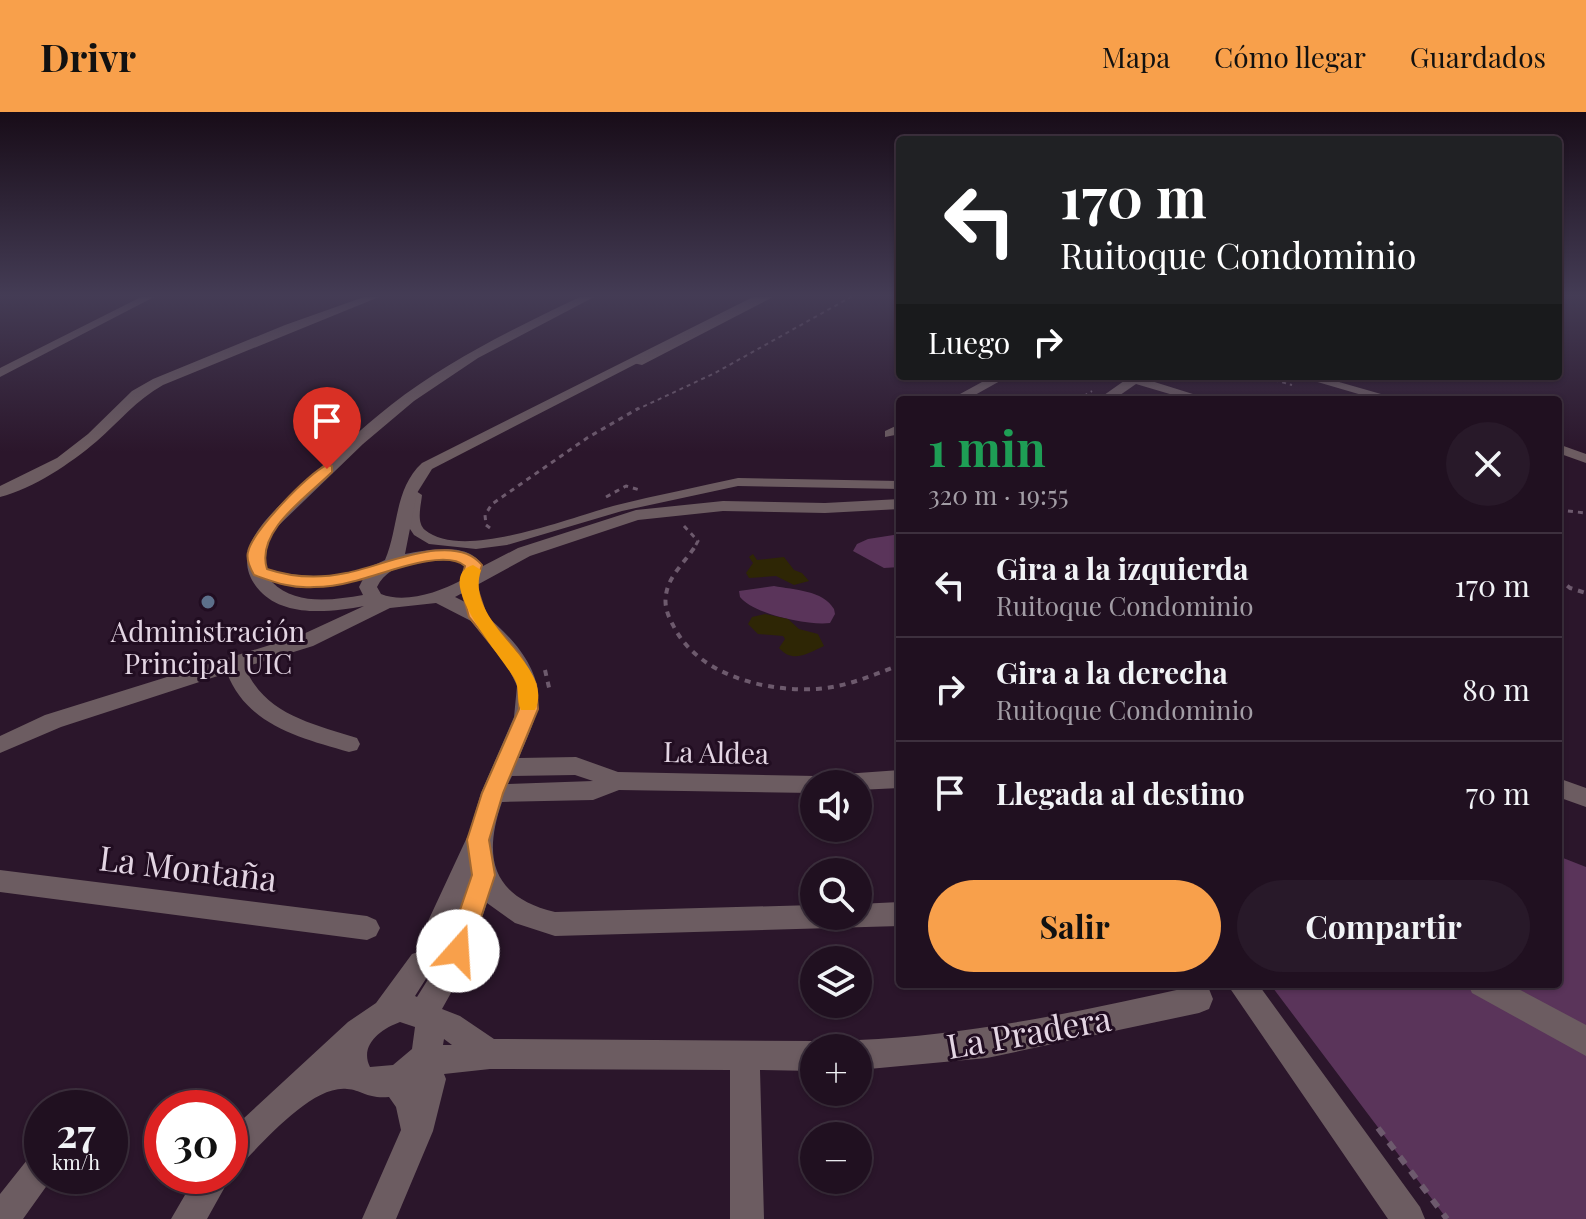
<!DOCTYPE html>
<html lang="es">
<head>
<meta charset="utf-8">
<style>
  body { margin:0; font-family:"Playfair Display",serif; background:#281929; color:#f1f3f6; height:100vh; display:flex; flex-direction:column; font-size:30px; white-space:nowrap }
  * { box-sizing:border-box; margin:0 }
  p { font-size:26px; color:#a29da5 }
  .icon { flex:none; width:44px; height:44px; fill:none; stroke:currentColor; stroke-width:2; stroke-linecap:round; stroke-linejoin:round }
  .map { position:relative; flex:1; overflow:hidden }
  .panel { position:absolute; left:896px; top:284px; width:666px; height:592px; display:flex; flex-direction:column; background:#201020; border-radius:8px; box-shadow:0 2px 6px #0004,0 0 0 2px #3d303e }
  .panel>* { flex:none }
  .banner { position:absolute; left:896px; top:24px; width:666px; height:244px; border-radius:8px; box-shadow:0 2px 6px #0004,0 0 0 2px #3d303e; background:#202124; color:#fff; overflow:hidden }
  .buttons { position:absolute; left:800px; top:658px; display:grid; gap:16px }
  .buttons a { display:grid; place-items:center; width:72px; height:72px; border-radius:50%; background:#201020; box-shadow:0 2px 6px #0004,0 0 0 2px #3d303e; font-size:40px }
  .speed { position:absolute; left:24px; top:978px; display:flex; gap:16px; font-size:40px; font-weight:700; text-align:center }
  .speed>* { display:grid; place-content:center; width:104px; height:104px; border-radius:50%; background:#201020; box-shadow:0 2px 6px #0004,0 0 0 2px #3d303e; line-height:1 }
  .speed small { font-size:20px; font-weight:400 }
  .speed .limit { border:12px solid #d22; background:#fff; color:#111 }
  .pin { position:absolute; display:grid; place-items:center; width:68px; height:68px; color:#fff; margin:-82px -34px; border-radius:50% 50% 50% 0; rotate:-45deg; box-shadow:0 0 8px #0007 }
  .pin .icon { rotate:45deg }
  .me { position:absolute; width:88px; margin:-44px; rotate:19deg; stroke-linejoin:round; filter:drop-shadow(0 0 6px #0008) }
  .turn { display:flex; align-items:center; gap:28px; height:168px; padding:0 32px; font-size:36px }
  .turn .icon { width:104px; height:104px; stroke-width:2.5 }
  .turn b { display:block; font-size:56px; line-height:68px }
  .then { display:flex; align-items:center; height:76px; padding:0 32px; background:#0003; gap:16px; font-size:30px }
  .round { display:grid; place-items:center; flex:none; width:84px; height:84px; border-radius:42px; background:#281929 }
  .headline { display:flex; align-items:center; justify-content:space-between; height:136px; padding:0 32px }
  h1 { font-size:48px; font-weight:700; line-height:60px; color:#1e9e55 }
  .action { display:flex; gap:16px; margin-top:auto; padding:16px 32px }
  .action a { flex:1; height:92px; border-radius:48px; background:#f8a04b; color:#111; font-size:32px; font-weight:700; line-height:92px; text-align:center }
  .action a+a { background:#281929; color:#f1f3f6 }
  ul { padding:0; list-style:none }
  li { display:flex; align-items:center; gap:24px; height:104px; padding:0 32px; border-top:2px solid #3d303e }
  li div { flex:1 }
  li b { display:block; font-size:30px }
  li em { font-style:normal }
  header { display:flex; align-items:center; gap:48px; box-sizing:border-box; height:112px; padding:0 40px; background:#f8a04b; color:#111 }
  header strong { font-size:38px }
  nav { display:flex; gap:44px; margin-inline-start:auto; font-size:28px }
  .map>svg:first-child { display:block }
</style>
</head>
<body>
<header>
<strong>Drivr</strong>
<nav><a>Mapa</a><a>Cómo llegar</a><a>Guardados</a></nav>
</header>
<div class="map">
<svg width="1586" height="1107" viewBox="0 0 1586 1107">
  <rect width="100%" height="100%" fill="#2b162b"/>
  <path fill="#5a345a" d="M900,422V455L884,456L853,439L857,432L868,427Z
    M774,474C794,478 823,478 834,497L835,502L830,511C809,514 753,502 740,485L739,479Z
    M1558,744L1586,755V1107H1447L1270,872H1558Z"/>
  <path fill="#2e2605" d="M753,442L757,448L784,445L794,458L802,461L809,469L794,473L776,464L749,466L746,461L753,451L749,445Z
    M765,502L788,507L799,517L818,522L824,534C808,541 793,552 779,536L785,527L783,524L758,522L748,512L752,505Z"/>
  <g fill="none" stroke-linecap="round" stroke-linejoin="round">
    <path stroke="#6d5a6d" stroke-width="2" stroke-dasharray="4 4" stroke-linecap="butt" d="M1259,264L1292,273
      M1077,288L1092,279
      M636,298L715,261L851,185"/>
    <path stroke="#6d5a6d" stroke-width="3" stroke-dasharray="5 5" stroke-linecap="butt" d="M606,385L626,374L640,378
      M1558,398L1586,401
      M684,414L698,429L693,438
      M490,416L486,413L485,403L492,392L587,326L639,296"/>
    <path stroke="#6d5a6d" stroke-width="4" stroke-dasharray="6 6" stroke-linecap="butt" d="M694,436C684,451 668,465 666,483C664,494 668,504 673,513C697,563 765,580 817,577C846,575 873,563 900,553
      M1558,466L1570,476L1586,481
      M545,558L550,580"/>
    <path stroke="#6d5a6d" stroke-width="6" stroke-dasharray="9 9" stroke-linecap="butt" d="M1378,1016L1447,1107"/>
    <path fill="#6c5c61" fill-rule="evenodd" d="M762,185H773L642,253L633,251Z
      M738,366L900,369V377L738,374L622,399L507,433L476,437L429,432L414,423L406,411L410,383L416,379L422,383C421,394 416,410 425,418C463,450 573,404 617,393C657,383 698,375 738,366Z"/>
    <path fill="#6c5c61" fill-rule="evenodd" d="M141,185H154L0,265V256Z
      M364,185H379L163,273C136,288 119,310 97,329C70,352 34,376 0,385V374L57,346L88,322L132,279L153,267L285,213Z
      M580,185H594L478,246L414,289L363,332L275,417L266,434V456C303,469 350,466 385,448C399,415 394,377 422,351L753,185H766L432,357L417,381L405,442C429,438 468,429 483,454L518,436L636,398L723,389L825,391L900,387V397L825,401L723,399L638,408L530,444L455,485C489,500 540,546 538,587C537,608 526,627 519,646L576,645L618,660L816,664L900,658V676L858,678V672H814V681L619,678L593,688L502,690C482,747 493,785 555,800L814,793V804H858V792L900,790V814L555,824L515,811L487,791L471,839L464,849L466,854L442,897L460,904L494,927L814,929L824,934L825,936H814V959L760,958L764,1107H730V958L490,957L444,962L446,967L433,1019L396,1107H362L401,1018L396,995L389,985C367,987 362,978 347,977C312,973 265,1029 241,1052L230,1057V1019L348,910L376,891L412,842L418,840L416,835L469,721L481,681L514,605L517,574L507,552L471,509L436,491L390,496L313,534L245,555C264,602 312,612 357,626L360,632L357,638L349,640C300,626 247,613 227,561L61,615L0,641V624L45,603L299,524L364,494C332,500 285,506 260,479C222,438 277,396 305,370C333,344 360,317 391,293C449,248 515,216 580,185ZM455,448L465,454L460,469C439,480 405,492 381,482L377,475C391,447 428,449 455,448ZM363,467L359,475L363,483C333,488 296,494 272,470L319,475ZM575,663L593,669L508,672L512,664ZM459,797L445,839L446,843L442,845L417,885L415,884L436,851L433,846L439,844ZM400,910L415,915L412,937L393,953L370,955C359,933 381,917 400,910ZM444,927L452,933H443Z
      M993,264H1009L966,288H949Z
      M1131,264H1146L1145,267L1212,288H1190L1136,272L1113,288H1097Z
      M1297,264H1318L1402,288H1379Z
      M900,312V322L885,325V319Z
      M1558,332L1586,342V351L1558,341Z
      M1558,666L1586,676V695L1558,685Z
      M0,758L367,804L376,808L380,816L376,824L367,828L0,780Z
      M1227,872H1258L1420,1095L1425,1107H1388Z
      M1468,872H1509L1586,913V944L1472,881Z
      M1199,873L1209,877L1213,887L1209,897L1199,901L987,946L858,958V936H846L858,928C974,923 1086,898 1199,873Z
      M42,1038V1064L53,1065L23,1107H0V1082L31,1043Z
      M230,1061L231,1064L207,1107H171L196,1064H230Z"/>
  </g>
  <linearGradient id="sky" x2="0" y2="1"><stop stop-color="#180c18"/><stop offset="0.54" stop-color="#443c55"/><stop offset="1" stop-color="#443c55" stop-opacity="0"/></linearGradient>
  <rect width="1586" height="340" fill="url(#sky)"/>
  <path fill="#f8a04b" stroke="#a16831" stroke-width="2" d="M327,353L332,354V360C308,384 255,419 267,457C294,466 318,467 346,461C381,455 454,418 482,453L476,472L486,503L520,543L536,572L538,597L503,681L489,728L495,763L470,839L467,847L458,850L449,847L446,839L472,763L467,728L482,681L519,597L518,572L506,551L469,505L460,472L465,454C443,435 377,465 351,470C340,473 326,475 314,475C292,477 274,470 254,463C250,456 246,447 248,440C252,420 309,360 327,353Z"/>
  <path fill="#f59e0b" d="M473,453L481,458C463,513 557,552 535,598H521C516,588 520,578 515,568C507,550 429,466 473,453Z"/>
  <circle fill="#5c6f8a" stroke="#210d21" stroke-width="3" cx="208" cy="490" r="8"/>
  <g text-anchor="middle" stroke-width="6" stroke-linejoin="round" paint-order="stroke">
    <g font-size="28" fill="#e3d5e3" stroke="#210d21">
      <text x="208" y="530">Administración<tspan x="208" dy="32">Principal UIC</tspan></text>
    </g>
    <g font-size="28" fill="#e3d5e3" stroke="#210d21">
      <text transform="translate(716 641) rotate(1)" y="10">La Aldea</text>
    </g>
    <g font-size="34" fill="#e3d5e3" stroke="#210d21">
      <text transform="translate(188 757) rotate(7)" y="12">La Montaña</text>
      <text transform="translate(1029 921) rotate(-10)" y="12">La Pradera</text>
    </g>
  </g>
</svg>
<div class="buttons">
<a><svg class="icon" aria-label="sound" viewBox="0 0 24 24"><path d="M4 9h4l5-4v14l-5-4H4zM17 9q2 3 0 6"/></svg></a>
<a><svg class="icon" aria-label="search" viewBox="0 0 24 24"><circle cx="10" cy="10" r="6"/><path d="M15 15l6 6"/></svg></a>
<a><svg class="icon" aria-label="layers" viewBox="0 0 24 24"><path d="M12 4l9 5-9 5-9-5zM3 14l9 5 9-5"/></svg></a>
<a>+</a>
<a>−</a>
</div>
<div class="speed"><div>27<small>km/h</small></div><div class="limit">30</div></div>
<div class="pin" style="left:327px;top:357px;background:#d93025"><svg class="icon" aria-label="arrive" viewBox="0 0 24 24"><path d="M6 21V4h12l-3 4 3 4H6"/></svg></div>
<svg class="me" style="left:458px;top:839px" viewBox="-20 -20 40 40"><circle r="19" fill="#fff"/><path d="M0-13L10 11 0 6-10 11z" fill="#f8a04b"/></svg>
<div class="banner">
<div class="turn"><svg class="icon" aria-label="left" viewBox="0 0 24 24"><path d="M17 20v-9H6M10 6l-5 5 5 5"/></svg><div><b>170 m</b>Ruitoque Condominio</div></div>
<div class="then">Luego<svg class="icon" aria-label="right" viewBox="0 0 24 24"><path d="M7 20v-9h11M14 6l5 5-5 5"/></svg></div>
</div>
<section class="panel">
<div class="headline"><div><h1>1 min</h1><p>320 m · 19:55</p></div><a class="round"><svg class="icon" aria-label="close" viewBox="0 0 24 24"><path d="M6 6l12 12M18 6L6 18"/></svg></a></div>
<ul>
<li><svg class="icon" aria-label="left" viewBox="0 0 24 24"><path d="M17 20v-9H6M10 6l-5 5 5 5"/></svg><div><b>Gira a la izquierda</b><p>Ruitoque Condominio</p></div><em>170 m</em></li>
<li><svg class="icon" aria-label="right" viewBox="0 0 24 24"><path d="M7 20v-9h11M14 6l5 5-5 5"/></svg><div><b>Gira a la derecha</b><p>Ruitoque Condominio</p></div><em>80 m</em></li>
<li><svg class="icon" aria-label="arrive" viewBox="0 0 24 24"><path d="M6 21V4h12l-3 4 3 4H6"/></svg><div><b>Llegada al destino</b></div><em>70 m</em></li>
</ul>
<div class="action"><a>Salir</a><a>Compartir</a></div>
</section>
</div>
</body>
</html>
